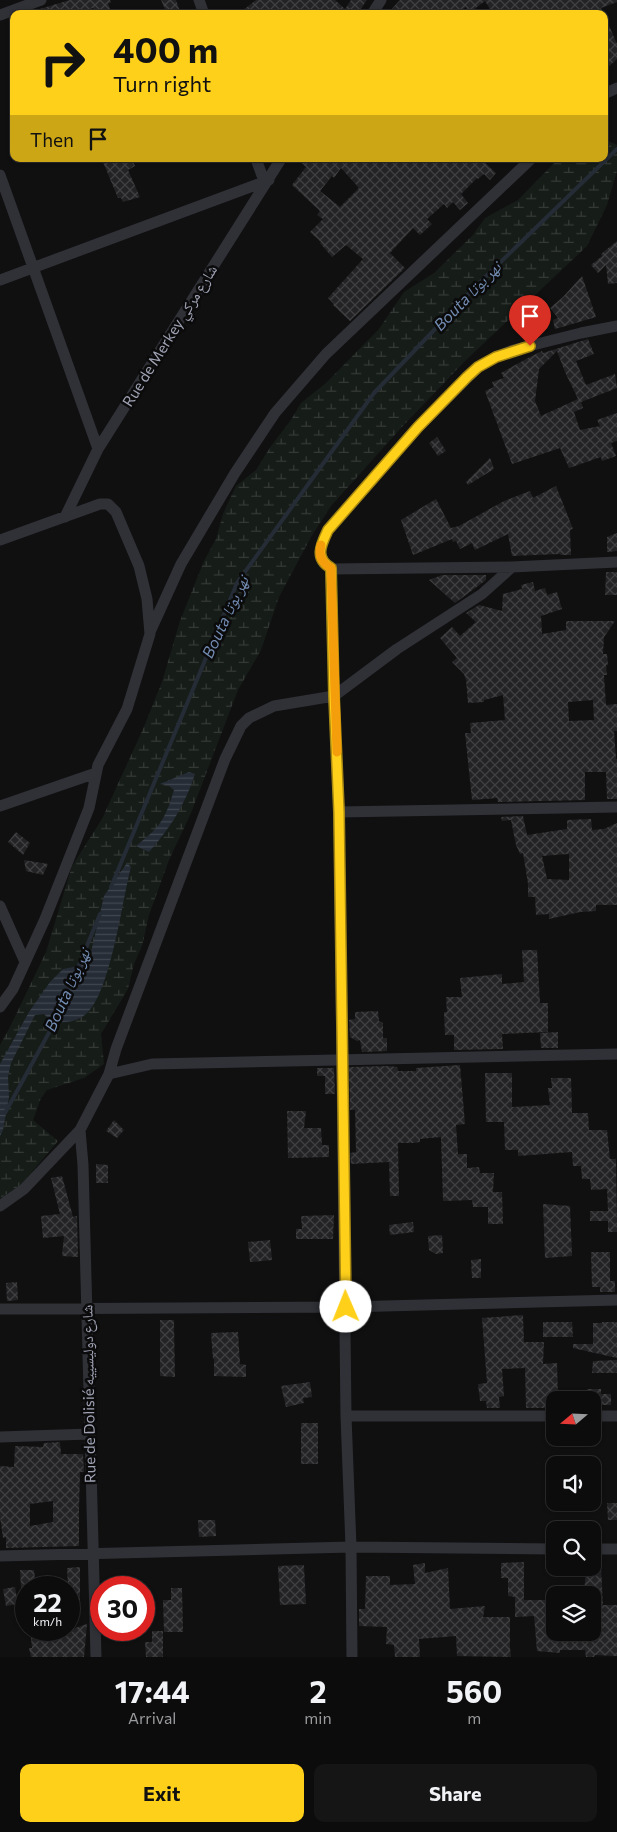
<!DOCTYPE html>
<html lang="en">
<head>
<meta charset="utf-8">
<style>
  body { margin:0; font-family:Commissioner,"Noto Naskh Arabic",sans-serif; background:#151516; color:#f1f3f6; height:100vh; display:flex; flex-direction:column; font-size:19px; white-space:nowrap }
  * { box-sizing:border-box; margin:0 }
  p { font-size:16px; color:#9a9b9d }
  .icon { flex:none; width:28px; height:28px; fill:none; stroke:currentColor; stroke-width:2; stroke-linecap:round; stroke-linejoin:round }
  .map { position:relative; height:1657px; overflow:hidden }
  .sheet { display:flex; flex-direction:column; background:#0c0c0d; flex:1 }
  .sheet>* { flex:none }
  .top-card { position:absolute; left:10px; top:10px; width:598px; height:152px; border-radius:10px; box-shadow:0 1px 4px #0004,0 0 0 1px #2c2c2e; background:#ffd01a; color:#111; overflow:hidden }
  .needle { width:32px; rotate:251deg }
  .tools { position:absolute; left:546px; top:1391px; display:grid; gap:10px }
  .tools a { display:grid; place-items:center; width:55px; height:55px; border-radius:10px; background:#0c0c0d; box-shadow:0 1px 4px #0004,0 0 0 1px #2c2c2e; font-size:25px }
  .speed { position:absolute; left:15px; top:1576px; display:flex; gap:10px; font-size:25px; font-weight:700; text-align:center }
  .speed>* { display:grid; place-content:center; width:65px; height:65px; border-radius:50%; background:#0c0c0d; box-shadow:0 1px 4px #0004,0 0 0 1px #2c2c2e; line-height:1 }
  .speed small { font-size:12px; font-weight:400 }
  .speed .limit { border:8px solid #d22; background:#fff; color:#111 }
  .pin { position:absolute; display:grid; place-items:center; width:42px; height:42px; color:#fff; margin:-51px -21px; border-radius:50% 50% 50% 0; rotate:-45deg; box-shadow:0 0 5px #0007 }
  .pin .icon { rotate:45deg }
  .me { position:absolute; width:55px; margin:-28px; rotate:359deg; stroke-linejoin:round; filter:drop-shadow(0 0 4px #0008) }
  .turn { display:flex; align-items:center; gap:18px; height:105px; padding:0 20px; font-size:22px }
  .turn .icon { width:65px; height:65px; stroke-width:2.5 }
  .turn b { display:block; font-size:35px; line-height:42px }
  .then { display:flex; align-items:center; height:48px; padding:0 20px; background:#0003; gap:10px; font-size:19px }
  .eta { display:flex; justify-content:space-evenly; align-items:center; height:85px; text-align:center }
  .eta b { font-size:30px; font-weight:700; line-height:35px }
  .action { display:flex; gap:10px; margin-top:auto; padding:10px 20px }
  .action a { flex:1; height:58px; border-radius:10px; background:#ffd01a; color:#111; font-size:20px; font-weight:700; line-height:58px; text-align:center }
  .action a+a { background:#151516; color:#f1f3f6 }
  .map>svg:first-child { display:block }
</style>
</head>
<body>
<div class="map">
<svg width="617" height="1657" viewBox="0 0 617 1657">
  <defs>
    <pattern id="wetland-marsh" width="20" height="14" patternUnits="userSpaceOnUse" patternTransform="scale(1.25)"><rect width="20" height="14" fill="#161c18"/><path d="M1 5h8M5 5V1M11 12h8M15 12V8" fill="none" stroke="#353a37"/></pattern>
    <pattern id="water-rules" width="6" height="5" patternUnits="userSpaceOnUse" patternTransform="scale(1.25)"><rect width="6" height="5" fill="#252c36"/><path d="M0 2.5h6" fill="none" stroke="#414751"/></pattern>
    <pattern id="building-cross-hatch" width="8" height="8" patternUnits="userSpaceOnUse" patternTransform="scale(1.25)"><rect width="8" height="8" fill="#232325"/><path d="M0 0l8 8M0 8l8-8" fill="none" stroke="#404042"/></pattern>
  </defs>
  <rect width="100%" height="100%" fill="#101011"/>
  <path fill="url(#wetland-marsh)" d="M604,139L617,145V171L607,205L587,246L465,361L401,428L331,506L311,537L279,597L261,650L238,690L191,813L169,860L149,915L142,946L134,964L128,989L101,1034L104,1064L84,1078L47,1090L41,1098L33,1120L58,1141L22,1184L0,1199V1045L10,1027L46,952L72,866L102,819L143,729L162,682L180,621L204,561L216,539L223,514L236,486L256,470L271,446L291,420L301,403L326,383L379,329L404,292L434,273L473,235L485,218L518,200L558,159H604Z"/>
  <path fill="url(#water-rules)" d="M189,772L195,774C186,803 169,830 149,852L136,846C160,827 165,820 174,790L168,785L160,784Z
    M127,863L131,867C122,899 110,1002 82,1017C74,1022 62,1023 52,1022L44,1014L35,1015L11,1063L8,1076L9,1097L3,1130L0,1136V1064L29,1012L50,982L63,969L79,966L91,952L104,896Z"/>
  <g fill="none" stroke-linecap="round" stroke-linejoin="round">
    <path stroke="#252c36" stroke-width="4" d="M111,887L237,583L374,393L478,284L617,149
      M77,970L100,914
      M5,1113L57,1018"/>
  </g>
  <path fill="url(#building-cross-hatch)" fill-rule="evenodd" d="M70,0H110L111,3H108L112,14H95L93,8L73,14H33V11Z
    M161,0H176L181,14H167Z
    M256,0H335L345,9L351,0H367L357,14H238Z
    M400,0H617V2L601,8L604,14H493L485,1L469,13L466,7L456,14H387Z
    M604,14L617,44V59L604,71Z
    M110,159H132L135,166L128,170L140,197L123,202L121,198H118L103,162Z
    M297,159H481L496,173L490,180L484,174L478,179L477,178L461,194L468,203L460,210L453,202L447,208L444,204L427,219L432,224L420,235L413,228L390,253L405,268L350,321L333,305L334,304L328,298L363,259L346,245L332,257L320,243L321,242L310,232L323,219L317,215L320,211L292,185L306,167ZM341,168L359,188L340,207L320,191L332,176L334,178Z
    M617,241V283L608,284L606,265L598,273L591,265L602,256L601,254Z
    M582,276L596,317L555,329L553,320L558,318L550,308L563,297Z
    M588,339L594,354L576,361L586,385L615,374L617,388L581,402L583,408L574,412L580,430L600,426L597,420L617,413V441L611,443L616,456L602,461L601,457L569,468L560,448L512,464L485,391L494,387L492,382L504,378L501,373L528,358L542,351L543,353ZM557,351L565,372L578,399L541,416L535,401L539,369Z
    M437,437L446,451L438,456L429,443Z
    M490,458L494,469L468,485L466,482Z
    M556,486L573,529L570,530L571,555H561L560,554L512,556L508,534L475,550L472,543L460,549L456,541L453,542L452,539L413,555L401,520L436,499L451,528L459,526L504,501L530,491L533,498Z
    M617,533V551L607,552V537Z
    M606,572H617V595H605Z
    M442,575H486V580L455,603L429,580Z
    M533,582L535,591L545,588L547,595L557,592L562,609L541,616L542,634L566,630V621H615L604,637L603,654H607L608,665H606L607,675H604L606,705L617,704V731H614L616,759H617V799H607L606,772H585V800L498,802L497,798L472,800L465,733H471L470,723L505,720L503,695L484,700V702L468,703L466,680L464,674L452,662L457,658L440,638L452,627L460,636L476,622L466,613L479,605L502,611L503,594L522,589L521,585ZM593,700L594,720L569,721L568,702Z
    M523,816L527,835L567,829V820L591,819L592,830L604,829L617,823V905H596V911L580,912L549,919V914L536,915L535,897H528V884L523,853L520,854L516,845L511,820L502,821L501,817ZM569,854V880L547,879L542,856Z
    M16,832L30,843L23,855L8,842Z
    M24,860L48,864L43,875L26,871Z
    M522,950H537L540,1003H548V1032L502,1034L503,1049L454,1050V1035H445L444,1012H447L446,997H462L460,978L502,974V984L524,982Z
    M378,1011L379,1021L383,1023V1038H387V1051L362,1052L360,1040L357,1041L350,1037L349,1020L355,1019V1012Z
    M558,1032V1048H541L540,1033Z
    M460,1065L465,1124L456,1125L458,1154H467V1168L479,1167L480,1173H494L493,1192H502L503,1224H488V1207H473L472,1200L443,1201L441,1137L420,1139V1142L413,1143H398L399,1196H390L389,1162L351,1164L350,1153L356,1152L355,1110H350L349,1067L388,1066L397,1067L398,1071H416V1068Z
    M317,1068H334L335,1094H325V1076H317Z
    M485,1073H512V1107L550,1105L548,1088H552L551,1078H571L572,1113H588L589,1130H607L610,1159H616L617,1232H608V1221H590V1211H608L607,1189L591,1190L590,1179H582L581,1166H573L572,1152L518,1156V1150H505L504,1122H486Z
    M287,1111H306L304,1128H321L322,1145H329V1157L288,1158Z
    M114,1120L124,1130L117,1138L106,1131Z
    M96,1164L108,1165V1183H96Z
    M62,1176L73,1217L77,1216L78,1257L62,1256L64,1236L43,1238L41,1216L60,1214L51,1178Z
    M543,1204L570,1206L572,1256L545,1258Z
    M334,1215L333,1239H296V1229H302L301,1216Z
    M413,1222L414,1232L390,1235L389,1225Z
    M442,1235L443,1253L436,1254L429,1250L428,1236Z
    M270,1240L272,1260L250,1262L248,1242Z
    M591,1252H610V1281H615V1292H600V1287H592Z
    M481,1259V1278H472L471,1260Z
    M17,1282L18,1300L7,1301L6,1283Z
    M523,1315L524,1342H544L543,1364L557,1363L558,1397H554V1408H526L525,1368L502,1369L504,1396L499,1397L500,1408H487L486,1401H480L478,1384L487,1383L482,1318Z
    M160,1320H174L175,1377L160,1376Z
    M543,1322H572L573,1337H543Z
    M602,1322H617V1358L573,1348V1344H593V1323H602Z
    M238,1332L240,1364L246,1365V1377L214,1376V1359H213L211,1333Z
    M617,1360V1373H592L593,1361Z
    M310,1382L312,1397L303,1398L304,1403L286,1407L281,1386Z
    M587,1389H601V1394H611V1405H592V1400H587Z
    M301,1423H318V1464H301Z
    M60,1442L61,1454H83L84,1472H80L79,1510V1546L6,1548V1537L3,1538L0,1517V1466L14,1467L15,1446L43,1447L44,1443ZM53,1501V1522L30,1526V1504Z
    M607,1503H617V1520H608Z
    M198,1520H215L216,1536L199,1537Z
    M524,1562V1600H546V1606H555V1632H592V1595H584L586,1568L601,1567L603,1605H617V1656L595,1655L594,1657H586L585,1650H560V1653L537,1651L534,1616L515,1617V1597L508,1596V1578H501V1563Z
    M425,1563V1573L448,1568L450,1609L485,1606L483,1617H510V1648L511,1657L457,1656L456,1636L419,1639L420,1657H395L394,1645L386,1644L387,1627L359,1626V1609H365L366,1576H390V1585L415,1584L413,1565Z
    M304,1565L306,1604L280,1605L278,1566Z
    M80,1567V1606H69L67,1568Z
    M20,1570H34L36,1588H21Z
    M15,1587L18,1604L6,1606L3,1589Z
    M171,1588H182L183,1632H164L163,1600H171Z
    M87,1624L84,1657H31L29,1648H32L30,1630H69Z
    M152,1631H163V1657H146L145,1642H152Z"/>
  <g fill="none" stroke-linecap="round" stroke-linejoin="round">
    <path stroke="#303137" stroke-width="11" d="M199,0L204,14
      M372,14L381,0
      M0,15L41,0
      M604,94L617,88
      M256,159L264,181
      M0,175L98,449
      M0,280L269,180
      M65,517L98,449L281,159
      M0,540L100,504H108L116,512L139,566L147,599L150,634L127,709L98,765L89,808L45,919L13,989L0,1007
      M331,569L512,567L617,562
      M150,632L181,564L235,473L275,413L326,354L531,159
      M0,806L96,773
      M339,812L617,807
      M0,906L25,962
      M109,1074L152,1064L617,1054
      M80,1130L83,1165L96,1657
      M0,1206L24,1189L80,1130L109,1074L116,1049L225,759L241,726L249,718L274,706L334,696L397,649L482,594L512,567
      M0,1309L346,1307L617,1300
      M346,1416H555
      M592,1416H617
      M0,1437L90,1434
      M592,1549H617
      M0,1556L351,1547L555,1549
      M352,1657L351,1547L346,1416L339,812L334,696L331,569C314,558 321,545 328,530L418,427L478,367L496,357L513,350L581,333L617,326"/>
  </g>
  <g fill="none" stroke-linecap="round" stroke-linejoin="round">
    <g stroke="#a68711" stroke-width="12">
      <path id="route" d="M346,1307L339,812L334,696L331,568C314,558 321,545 328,530L418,427L467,377L478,367L496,357L530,346"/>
    </g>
    <use href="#route" stroke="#ffd01a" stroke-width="9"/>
    <path stroke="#f59e0b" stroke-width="9" d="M321,545C318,556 322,563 331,568L337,752"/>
  </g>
  <g text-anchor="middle" stroke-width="5" stroke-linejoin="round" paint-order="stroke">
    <g font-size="15" fill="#a0a3b4" stroke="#0b0b0c">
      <text transform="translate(170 336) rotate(-58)" y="5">Rue de Merkey شارع مركي</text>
      <text transform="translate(89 1394) rotate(-91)" y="5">Rue de Dolisié شارع دوليسييه</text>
    </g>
    <g font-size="16" font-style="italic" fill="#738cb2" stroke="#0b0b0c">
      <text transform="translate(467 296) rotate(-46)" y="6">Bouta نهر بوتا</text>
      <text transform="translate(225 617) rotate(-65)" y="6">Bouta نهر بوتا</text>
      <text transform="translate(67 990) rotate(-66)" y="6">Bouta نهر بوتا</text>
    </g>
  </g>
</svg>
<div class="tools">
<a><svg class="needle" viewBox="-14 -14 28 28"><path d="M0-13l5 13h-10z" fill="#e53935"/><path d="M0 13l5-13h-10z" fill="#9a9b9d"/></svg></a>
<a><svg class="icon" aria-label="sound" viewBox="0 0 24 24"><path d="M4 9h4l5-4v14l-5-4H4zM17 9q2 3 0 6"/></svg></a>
<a><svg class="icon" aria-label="search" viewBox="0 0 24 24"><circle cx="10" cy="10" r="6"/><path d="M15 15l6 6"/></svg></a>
<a><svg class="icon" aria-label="layers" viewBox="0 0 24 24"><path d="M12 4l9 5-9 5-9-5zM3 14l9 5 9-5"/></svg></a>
</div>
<div class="speed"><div>22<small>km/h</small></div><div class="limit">30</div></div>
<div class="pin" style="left:530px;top:346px;background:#d93025"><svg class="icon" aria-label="arrive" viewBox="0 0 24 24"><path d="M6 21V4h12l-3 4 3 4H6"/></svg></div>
<svg class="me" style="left:346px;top:1307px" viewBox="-20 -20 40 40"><circle r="19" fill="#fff"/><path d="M0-13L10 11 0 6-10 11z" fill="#ffd01a"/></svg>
<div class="top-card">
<div class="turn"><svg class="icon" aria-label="right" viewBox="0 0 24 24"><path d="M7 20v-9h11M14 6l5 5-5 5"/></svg><div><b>400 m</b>Turn right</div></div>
<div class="then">Then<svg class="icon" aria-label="arrive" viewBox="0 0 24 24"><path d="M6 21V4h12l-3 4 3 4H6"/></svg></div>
</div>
</div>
<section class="sheet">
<div class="eta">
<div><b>17:44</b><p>Arrival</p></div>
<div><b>2</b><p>min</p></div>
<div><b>560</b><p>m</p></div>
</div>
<div class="action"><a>Exit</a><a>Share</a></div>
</section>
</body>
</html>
